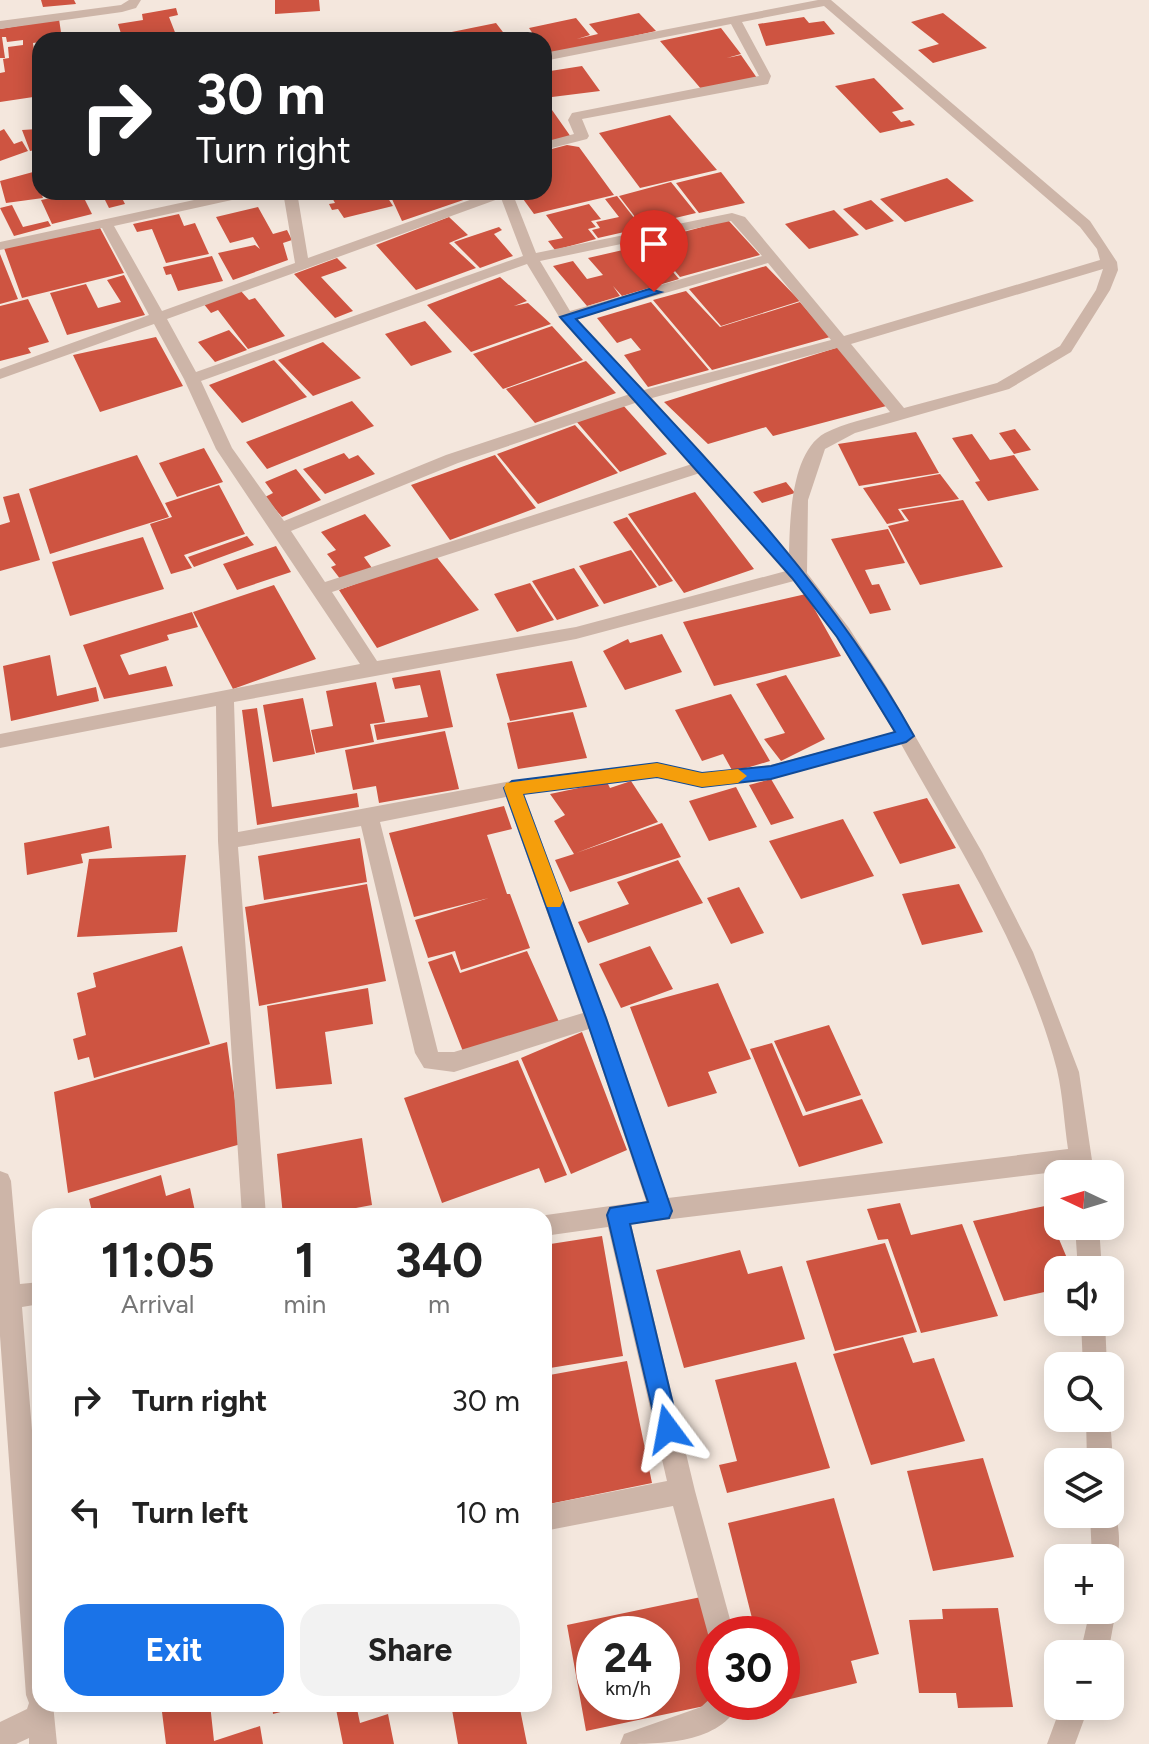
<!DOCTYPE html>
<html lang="en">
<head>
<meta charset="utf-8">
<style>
  body { margin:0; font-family:Figtree,sans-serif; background:#f2f2f2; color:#222; height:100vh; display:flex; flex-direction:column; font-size:30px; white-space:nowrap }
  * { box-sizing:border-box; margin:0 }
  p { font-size:26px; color:#767676 }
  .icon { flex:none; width:44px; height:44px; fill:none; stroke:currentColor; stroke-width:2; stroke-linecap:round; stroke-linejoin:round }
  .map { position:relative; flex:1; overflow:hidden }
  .sheet { position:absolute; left:32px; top:1208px; width:520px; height:504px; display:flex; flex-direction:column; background:#fff; border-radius:24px; box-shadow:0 4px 20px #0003 }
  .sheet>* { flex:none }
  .banner { position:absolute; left:32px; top:32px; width:520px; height:168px; border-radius:24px; box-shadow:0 4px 20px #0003; background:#202124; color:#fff; overflow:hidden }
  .needle { width:52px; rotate:274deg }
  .fabs { position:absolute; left:1044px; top:1160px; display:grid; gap:16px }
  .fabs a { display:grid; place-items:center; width:80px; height:80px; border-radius:16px; background:#fff; box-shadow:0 4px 20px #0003; font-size:40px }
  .speed { position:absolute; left:576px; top:1616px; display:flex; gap:16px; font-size:40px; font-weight:700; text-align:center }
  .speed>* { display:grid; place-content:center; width:104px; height:104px; border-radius:50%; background:#fff; box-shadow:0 4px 20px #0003; line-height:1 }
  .speed small { font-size:20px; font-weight:400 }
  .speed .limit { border:12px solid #d22; background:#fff; color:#111 }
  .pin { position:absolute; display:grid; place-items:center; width:68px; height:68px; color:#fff; margin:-82px -34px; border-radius:50% 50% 50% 0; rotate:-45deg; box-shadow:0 0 8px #0007 }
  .pin .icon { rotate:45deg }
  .me { position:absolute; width:88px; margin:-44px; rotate:347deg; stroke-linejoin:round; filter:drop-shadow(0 0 6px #0008) }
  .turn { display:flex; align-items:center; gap:28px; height:168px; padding:0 32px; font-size:36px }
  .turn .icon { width:104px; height:104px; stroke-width:2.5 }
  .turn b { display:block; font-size:56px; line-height:68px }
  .eta { display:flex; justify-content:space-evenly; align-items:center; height:136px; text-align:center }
  .eta b { font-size:48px; font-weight:700; line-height:56px }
  .cta { display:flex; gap:16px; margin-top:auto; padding:16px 32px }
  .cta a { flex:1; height:92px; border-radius:24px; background:#1a73e8; color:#fff; font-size:32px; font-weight:700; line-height:92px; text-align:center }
  .cta a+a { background:#f2f2f2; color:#222 }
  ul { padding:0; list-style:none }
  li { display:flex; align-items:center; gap:24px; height:112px; padding:0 32px }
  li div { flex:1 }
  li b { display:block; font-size:30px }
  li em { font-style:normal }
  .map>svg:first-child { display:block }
</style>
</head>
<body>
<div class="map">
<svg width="1149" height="1744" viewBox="0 0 1149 1744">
  <rect width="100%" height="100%" fill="#f4e7dd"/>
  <path fill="#ce5441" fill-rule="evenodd" d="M41,0H74L76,4L43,7Z
    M275,0H319L320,11L275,14Z
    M176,8L178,15L169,17L178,40H123L118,24L143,20L142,14Z
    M639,13L656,31L549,55L544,49V40H537L529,28L576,18L590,35L577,39L598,34L589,24Z
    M943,13L987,48L933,63L918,50L939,44L911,22Z
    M804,17L809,23L824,21L835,34L766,46L758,24Z
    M59,19L62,39L33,43L40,96L0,102V73L5,72L3,59L9,58L8,47L23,45V40L7,42L6,37H2L5,58H0V29Z
    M496,23L506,36L498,40H429L427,37Z
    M721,28L741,54L727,58L741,55L757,78L702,90L660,41Z
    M582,66L600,91L552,97L544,85V72Z
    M874,78L904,109L892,112L901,122L910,120L915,125L880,133L835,86Z
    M552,110L571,137L544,142V111Z
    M40,111V149L30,151L22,130L38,129L32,112Z
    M670,115L717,170L640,188L599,133Z
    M4,129L14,144L22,141L28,151L0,161V131Z
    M567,145L579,147L614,195L534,214L518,192H544V151Z
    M33,172L43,198L6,203L0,181Z
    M721,172L745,203L699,213L676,183Z
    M947,178L974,201L905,222L880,199Z
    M671,182L696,213L642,226L619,196Z
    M81,192L92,214L52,224L41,200Z
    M101,192H119L125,204L109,208Z
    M337,192H384L393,206L344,218L338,209L332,210L329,204L335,203L330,194Z
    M415,192H476L478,195L402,221L391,197Z
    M617,196L642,228L598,238L592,230L600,228L596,222L619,217L605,199Z
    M871,200L894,221L866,230L843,209Z
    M589,204L601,219L591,221L596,227L588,229L596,239L555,250L548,241L563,238L546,215Z
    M12,205L23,227L48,221L51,226L14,236L0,208Z
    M258,207L273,234L287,230L292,240L283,243L288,260L233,280L218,253L255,245L260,249L253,237L230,243L216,217Z
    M834,210L859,235L809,249L785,224Z
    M179,214L184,226L195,223L209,254L166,263L152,229L137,232L133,224Z
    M449,217L468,235L449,243L476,268L416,290L376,245Z
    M728,220L760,255L680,277L650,241Z
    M499,227L502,230L494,234L513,256L480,268L454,242Z
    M100,228L124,273L22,298L4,248Z
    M649,244L679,279L622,296L613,286L620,296L587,306L553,266L573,261L587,279L603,275L588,258Z
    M0,254L18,299L0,304Z
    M212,256L223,281L178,291L171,274L166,275L163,267Z
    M337,258L347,268L321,277L353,311L335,318L294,274Z
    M766,266L800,301L721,326L689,289Z
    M124,275L145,315L67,335L50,293L86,284L98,308L121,302L107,280Z
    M500,277L527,301L514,306L528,303L551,324L471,352L427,305Z
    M240,290L249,300L255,298L285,336L248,349L218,310L211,313L203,303Z
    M686,291L720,327L800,302L830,337L712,370L653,300Z
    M28,299L49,342L28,348L31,353L0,361V306Z
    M651,302L681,337L709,370L648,387L624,355L641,350L631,338L617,343L597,318Z
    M425,321L452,352L411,366L385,334Z
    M552,326L583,360L503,389L473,354Z
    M229,330L247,350L215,362L198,342Z
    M156,337L183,386L100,412L73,355Z
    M323,342L361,378L313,396L278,360Z
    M839,347L890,405L773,436L766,427L708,444L664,402Z
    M274,360L307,397L242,423L209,385Z
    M586,361L616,393L535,423L506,389Z
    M352,401L374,426L267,469L246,442Z
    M622,404L667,454L620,472L576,421Z
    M575,425L618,473L538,504L497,454Z
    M1015,429L1031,450L1014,454L999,433Z
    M916,432L939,473L859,486L838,444Z
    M972,434L990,460L1014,455L1039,490L988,501L975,482L980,481L952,438Z
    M204,448L223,482L177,497L159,463Z
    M344,453L349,459L358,455L375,474L325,494L303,469Z
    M137,455L169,517L50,554L29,489Z
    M495,455L536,508L450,540L411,485Z
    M296,469L321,500L282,517L265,497L273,493L265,482Z
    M940,474L959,499L898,509L905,520L887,524L863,488Z
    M786,482L795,493L762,503L753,492Z
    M219,485L245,534L184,555L192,568L171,574L150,524L172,517L165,503Z
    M695,492L754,569L684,593L628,514Z
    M19,493L40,560L0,571V525L10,522L3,497Z
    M963,500L1003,567L920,585L888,526L909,521L901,510Z
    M365,514L391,546L364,557L372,568L341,580L331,567L336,565L327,554L336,550L321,532Z
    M627,517L673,581L659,586L613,522Z
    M888,529L905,563L865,570L872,585L879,584L891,610L870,614L831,539Z
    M247,536L254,545L194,567L188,557Z
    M143,537L164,589L70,616L52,562Z
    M276,546L291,572L237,590L223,564Z
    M631,550L657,587L604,604L579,566Z
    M435,555L479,610L377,648L339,590Z
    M574,568L599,606L557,620L532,581Z
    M530,583L554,620L517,632L494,594Z
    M274,585L316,659L233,689L193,612Z
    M806,594L841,656L714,686L683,622Z
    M192,612L198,627L167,635L169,640L120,655L129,675L166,666L173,686L104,699L83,645Z
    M662,634L682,672L625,690L603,651L628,639L630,643Z
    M50,655L57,696L96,687L99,701L11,721L3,666Z
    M572,661L587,707L510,721L496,674Z
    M440,670L453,727L377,740L374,725L428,717L420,685L395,689L392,678Z
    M786,675L825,739L781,761L764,739L785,733L756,684Z
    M376,682L385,722L370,724L374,742L316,753L311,730L333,726L326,691Z
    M731,694L770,761L733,772L723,754L702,761L675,710Z
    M303,698L315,754L273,762L263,705Z
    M257,708L272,807L357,793L359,807L257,825L242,710Z
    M573,712L587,758L518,769L507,723Z
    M445,731L459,789L379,803L376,786L353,790L345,750Z
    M771,779L794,818L771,825L749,785Z
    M631,781L658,822L576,853L662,823L681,857L570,892L555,860L574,854L554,821L565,815L550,794L607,782L610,788Z
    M736,787L757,827L709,841L689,801Z
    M927,798L956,848L900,864L873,812Z
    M504,806L512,829L487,835L507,894H510L530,948L461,970L455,951L428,958L415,920L489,898L414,917L389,833Z
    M843,819L874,876L801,899L769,841Z
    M109,826L112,848L81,854L83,863L27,875L24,843Z
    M360,838L367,882L264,900L258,856Z
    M186,855L177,932L77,937L89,859Z
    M678,860L703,903L588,943L578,922L629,904L617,882Z
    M367,884L386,981L259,1006L245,907Z
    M959,884L983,932L922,945L902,894Z
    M739,887L764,933L731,944L707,898Z
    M182,946L210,1044L94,1078L89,1057L78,1060L73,1039L86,1035L77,993L96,987L93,973Z
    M650,946L673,989L621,1008L599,964Z
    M527,951L559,1022L464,1054L428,962L452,954L460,973Z
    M718,983L751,1059L708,1072L717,1093L668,1107L630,1007Z
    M368,988L373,1024L325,1032L332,1084L276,1089L267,1006Z
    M829,1025L861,1095L806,1112L774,1041Z
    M582,1032L627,1150L571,1174L521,1058Z
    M227,1042L241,1144L68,1193L54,1092Z
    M772,1043L803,1116L862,1099L883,1143L799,1167L750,1049Z
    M518,1060L567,1175L545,1183L539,1168L442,1203L404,1098Z
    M362,1138L372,1205L340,1211L341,1216H283L277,1154Z
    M161,1175L166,1196L190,1188L196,1216H93L89,1199Z
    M900,1203L911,1235L962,1224L998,1316L921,1333L888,1239L878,1240L867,1209Z
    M1045,1206L1072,1270H1058V1289L1004,1301L973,1221Z
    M602,1236L623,1356L544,1369V1245Z
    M885,1243L917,1332L835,1351L806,1261Z
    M740,1250L748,1274L782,1266L805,1339L684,1368L656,1270Z
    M903,1337L913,1363L934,1358L965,1441L871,1465L833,1354Z
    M627,1361L652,1483L544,1505V1376Z
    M796,1362L830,1468L727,1493L719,1465L737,1461L715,1380Z
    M983,1458L1014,1557L933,1571L907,1471Z
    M834,1498L879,1654L851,1661L857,1683L782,1701V1634H756L728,1523Z
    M701,1597L714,1658V1704L586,1731L567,1625ZM594,1634H662V1702H594Z
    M998,1608L1013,1707L958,1708L956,1693H919L909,1620L943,1619L942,1609Z
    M161,1704H210L214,1741L260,1726L263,1744H166Z
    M272,1704H307V1705L273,1714Z
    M352,1704H356L360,1723L388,1714L394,1744H343L336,1709Z
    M451,1704H519L527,1744H458Z"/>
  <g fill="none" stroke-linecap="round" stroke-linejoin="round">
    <path fill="#cdb5a8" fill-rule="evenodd" d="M129,0H141L136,8L122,12L0,29V21L121,5Z
      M818,0H831L1090,221L1117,262L1118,270L1110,290L1071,352L1009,389L855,433L825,449L808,500L807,573L849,628L885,684L982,852L1033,952L1079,1072L1094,1174H1072L1071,1170L631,1224L695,1491L734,1634H714V1645L708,1634L673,1506L544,1531V1505L667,1481L608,1227L544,1236V1216H539L646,1201L589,1029L454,1072L424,1068L415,1053L361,826L238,847L266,1216H242L218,841L216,706L0,748V734L360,664L216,449L184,379L154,324L0,379V369L149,315L102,228L0,250V242L231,192H257L250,196L114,226L162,311L295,263L283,192H297L308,258L492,192H512L536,253L732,213L745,217L844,336L1100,260L1097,249L1080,227L824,6L742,22L771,76L768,84L582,119L589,136L587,139L544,150V142L574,134L568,120L572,113L759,76L731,24L544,61V53ZM501,198L523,256L196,372L167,319ZM731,221L762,256L570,311L540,261ZM768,263L831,340L644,390L576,319ZM527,264L561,320L630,394L446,455L284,521L232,448L201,381ZM1103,269L1096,290L1060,346L997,383L904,408L851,344ZM837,348L890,412C869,418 845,423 825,433C791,452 790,519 789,553L652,398ZM638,402L692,464L325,582L291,531L458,463ZM700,473L786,571L576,627L377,661L332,592ZM794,581L837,638L894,732L771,765L702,773L657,763L512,781L238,832L234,702L576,639ZM901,744C959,848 1027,954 1057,1070C1063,1096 1064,1123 1068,1149L668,1198L607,1018L524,794L657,777L702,787L771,779ZM506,797L583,1013L454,1052H438L380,822Z
      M0,1171L8,1174L11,1181L20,1284L40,1282V1304L22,1307L40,1529V1704H53L57,1744H29V1738L16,1744H0V1722L27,1709L29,1703L26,1695L0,1336Z
      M1075,1226H1099L1102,1270H1078Z
      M1081,1322H1105L1107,1366H1083Z
      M1110,1417L1113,1462L1110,1468V1462H1087L1086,1418Z
      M1110,1504C1120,1517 1124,1558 1110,1569V1558H1092L1090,1514H1110Z
      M1110,1600L1116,1610L1108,1654H1080L1090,1610H1110Z
      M714,1695V1702H740C721,1744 661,1744 620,1744L624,1734L701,1707Z
      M1061,1706H1089L1075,1744H1047Z"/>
  </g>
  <path fill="#1a73e8" stroke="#114b97" stroke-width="2" d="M649,289L661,292L576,319C698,450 826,578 914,736L906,742L771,779L702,787L657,777L523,794L606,1018L672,1211L669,1218L630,1224L679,1429L676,1437L668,1441L660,1437L657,1429L607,1215L610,1208L648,1202L586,1018L504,788L512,781L657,763L702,773L771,766L895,732L837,637L792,578L560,317Z"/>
  <path fill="#f59e0b" d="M657,763L702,773L738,769L747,776L738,783L702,787L657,777L523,794L563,901L560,907H547L504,788L506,783Z"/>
</svg>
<div class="fabs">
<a><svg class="needle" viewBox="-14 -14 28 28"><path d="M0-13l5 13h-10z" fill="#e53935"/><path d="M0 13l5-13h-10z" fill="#767676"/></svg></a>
<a><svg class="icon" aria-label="sound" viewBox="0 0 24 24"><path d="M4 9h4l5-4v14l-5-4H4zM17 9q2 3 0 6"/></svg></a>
<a><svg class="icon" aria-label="search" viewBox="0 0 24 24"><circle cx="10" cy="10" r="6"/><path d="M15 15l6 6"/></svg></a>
<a><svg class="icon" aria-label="layers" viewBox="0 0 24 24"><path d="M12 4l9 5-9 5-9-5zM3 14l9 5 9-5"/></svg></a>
<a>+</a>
<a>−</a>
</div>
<div class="speed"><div>24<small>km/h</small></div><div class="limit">30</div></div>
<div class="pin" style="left:654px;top:292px;background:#d93025"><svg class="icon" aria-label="arrive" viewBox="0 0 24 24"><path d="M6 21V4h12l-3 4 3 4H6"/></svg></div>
<svg class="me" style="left:668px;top:1429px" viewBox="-20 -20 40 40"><path d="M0-17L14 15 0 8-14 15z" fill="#1a73e8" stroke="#fff" stroke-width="4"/></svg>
<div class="banner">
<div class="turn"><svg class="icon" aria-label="right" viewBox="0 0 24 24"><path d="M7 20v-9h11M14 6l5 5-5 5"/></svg><div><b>30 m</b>Turn right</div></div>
</div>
<section class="sheet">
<div class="eta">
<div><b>11:05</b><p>Arrival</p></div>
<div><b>1</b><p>min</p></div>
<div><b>340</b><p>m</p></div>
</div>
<ul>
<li><svg class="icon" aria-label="right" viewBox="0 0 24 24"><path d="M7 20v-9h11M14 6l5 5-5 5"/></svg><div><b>Turn right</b></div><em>30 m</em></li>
<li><svg class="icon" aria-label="left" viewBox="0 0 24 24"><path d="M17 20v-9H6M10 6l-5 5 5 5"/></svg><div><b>Turn left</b></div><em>10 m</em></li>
</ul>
<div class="cta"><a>Exit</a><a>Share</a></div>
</section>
</div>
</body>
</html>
